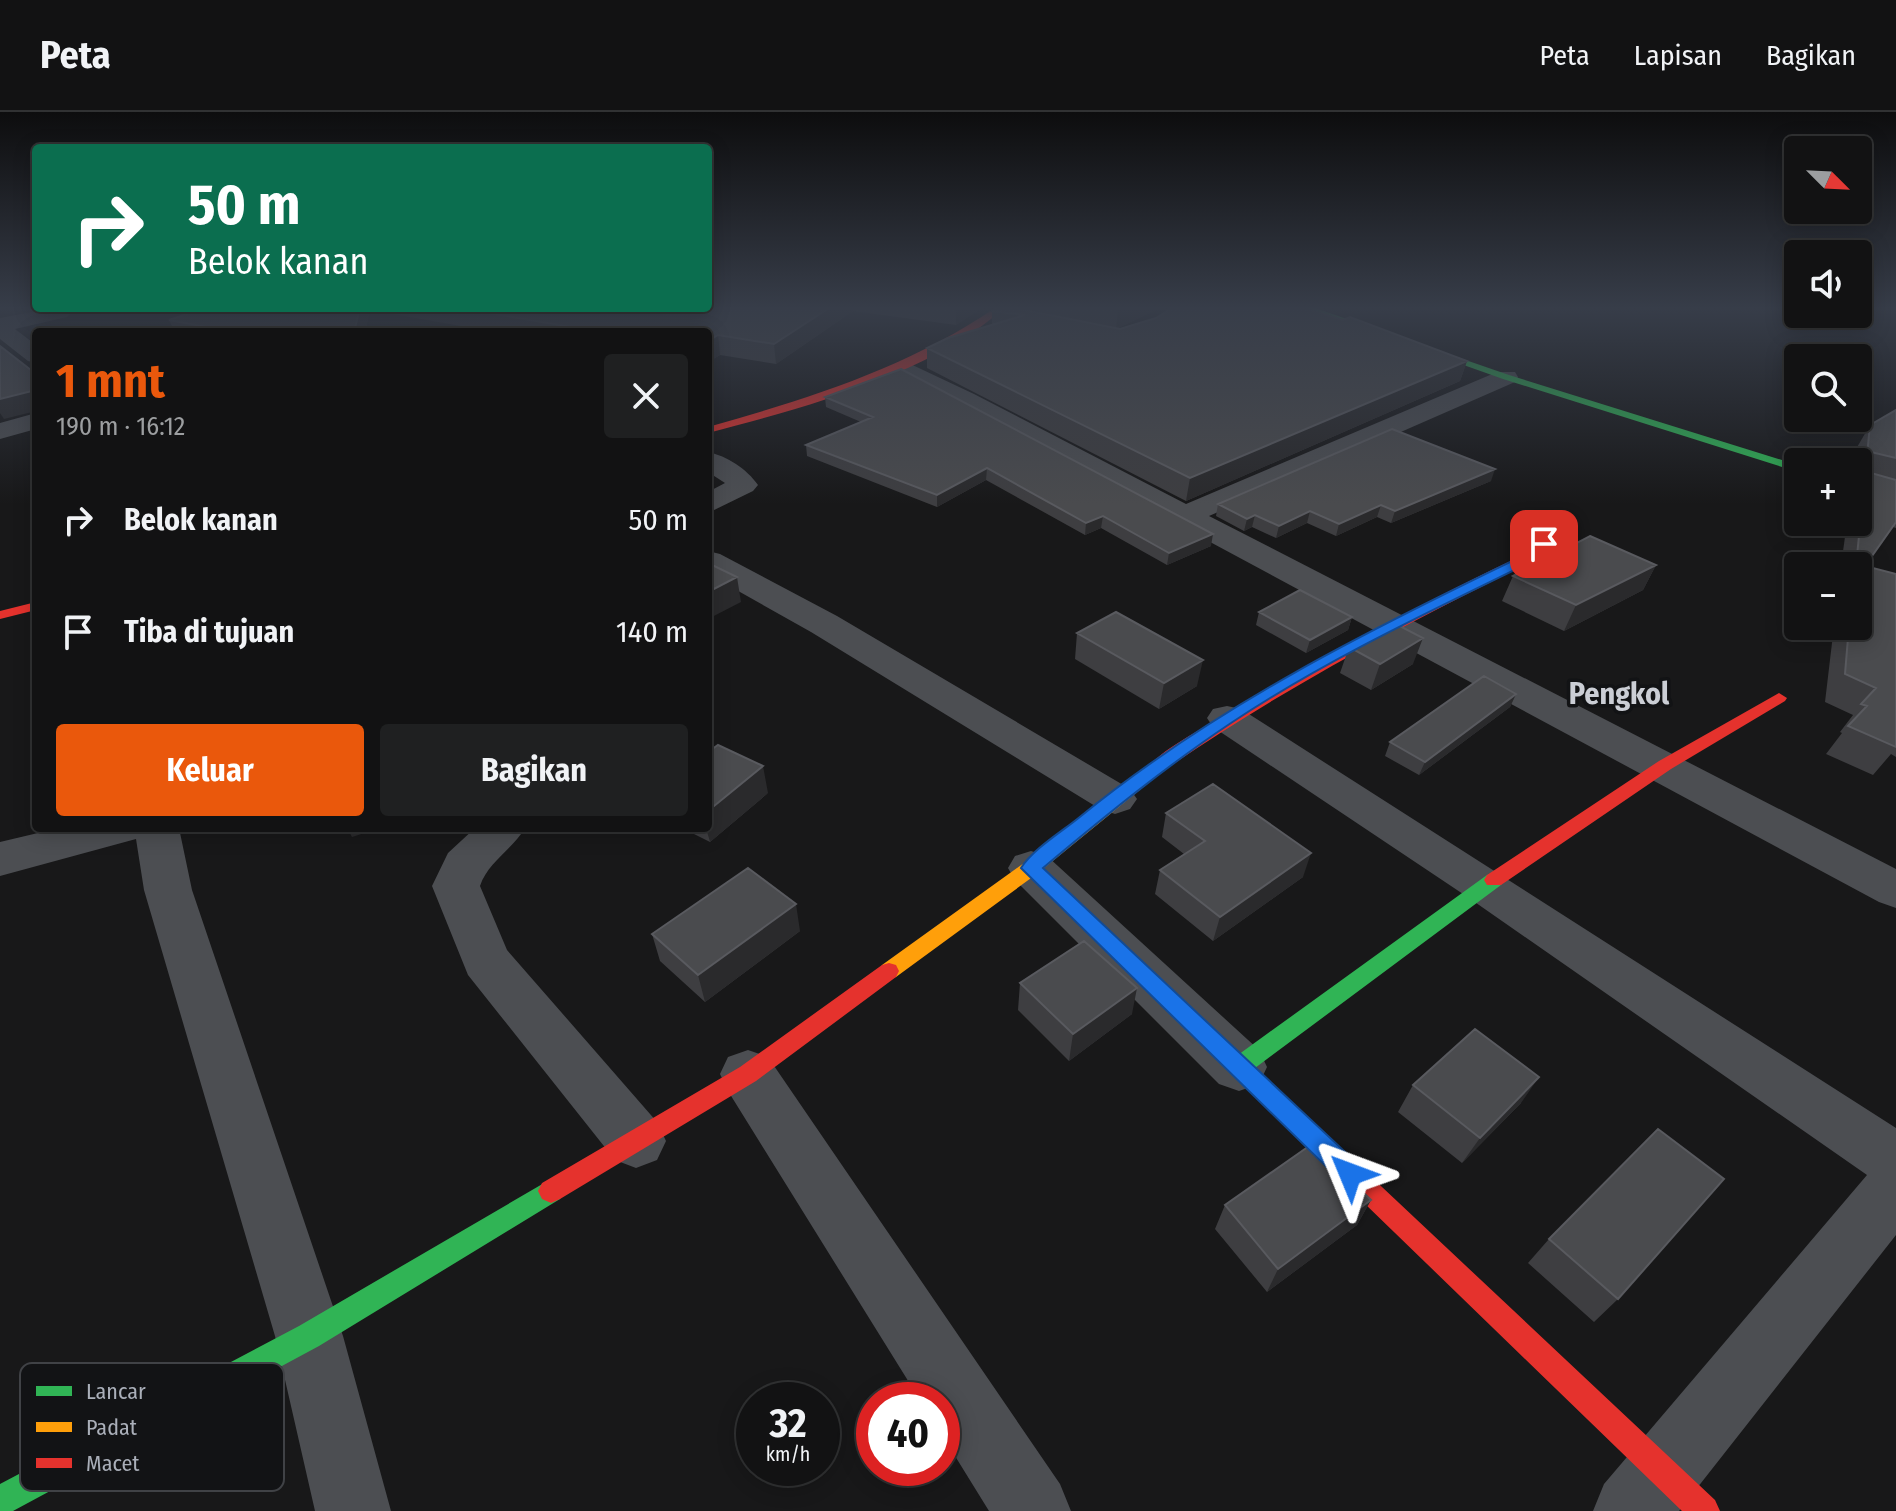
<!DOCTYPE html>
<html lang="id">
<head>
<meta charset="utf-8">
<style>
  body { margin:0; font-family:"Fira Sans Condensed",sans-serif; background:#1f2021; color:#f1f3f6; height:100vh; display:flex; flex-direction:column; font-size:30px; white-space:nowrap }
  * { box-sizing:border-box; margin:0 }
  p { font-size:26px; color:#9c9ea0 }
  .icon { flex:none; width:44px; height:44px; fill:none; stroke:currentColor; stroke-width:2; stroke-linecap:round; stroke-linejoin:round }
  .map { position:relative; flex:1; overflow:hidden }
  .drawer { position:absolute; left:32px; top:216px; width:680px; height:504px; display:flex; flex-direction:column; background:#121213; border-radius:8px; box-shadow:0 4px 20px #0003,0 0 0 2px #313233 }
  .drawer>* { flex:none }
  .guide { position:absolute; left:32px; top:32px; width:680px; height:168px; border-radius:8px; box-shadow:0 4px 20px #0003,0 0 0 2px #313233; background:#0b6e4f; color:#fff; overflow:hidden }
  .needle { width:52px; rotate:114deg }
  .controls { position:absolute; left:1784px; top:24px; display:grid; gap:16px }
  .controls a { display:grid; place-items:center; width:88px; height:88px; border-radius:8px; background:#121213; box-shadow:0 4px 20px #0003,0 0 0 2px #313233; font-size:40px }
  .speed { position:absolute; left:736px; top:1270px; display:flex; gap:16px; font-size:40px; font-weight:700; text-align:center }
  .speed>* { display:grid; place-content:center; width:104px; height:104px; border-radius:50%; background:#121213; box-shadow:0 4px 20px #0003,0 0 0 2px #313233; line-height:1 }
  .speed small { font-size:20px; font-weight:400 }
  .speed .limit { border:12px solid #d22; background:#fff; color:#111 }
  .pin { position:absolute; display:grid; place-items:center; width:68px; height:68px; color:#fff; margin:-34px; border-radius:16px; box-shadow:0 4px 12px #0006 }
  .me { position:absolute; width:88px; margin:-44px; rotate:314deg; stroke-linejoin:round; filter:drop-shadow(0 0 6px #0008) }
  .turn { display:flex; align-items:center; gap:28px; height:168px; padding:0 24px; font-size:36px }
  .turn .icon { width:104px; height:104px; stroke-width:2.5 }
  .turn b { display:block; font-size:56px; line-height:68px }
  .round { display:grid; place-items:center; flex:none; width:84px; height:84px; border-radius:8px; background:#1f2021 }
  .summary { display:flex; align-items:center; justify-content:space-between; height:136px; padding:0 24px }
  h1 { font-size:48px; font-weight:700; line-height:60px; color:#ea580c }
  .button { display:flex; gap:16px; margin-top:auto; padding:16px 24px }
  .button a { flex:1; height:92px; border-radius:8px; background:#ea580c; color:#fff; font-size:32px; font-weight:700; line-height:92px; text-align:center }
  .button a+a { background:#1f2021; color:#f1f3f6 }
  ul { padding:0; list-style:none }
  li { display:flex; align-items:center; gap:24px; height:112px; padding:0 24px }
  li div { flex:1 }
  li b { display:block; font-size:30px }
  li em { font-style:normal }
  header { display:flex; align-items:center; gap:48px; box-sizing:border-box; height:112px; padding:0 40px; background:#121213; border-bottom:2px solid #313233 }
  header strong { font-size:38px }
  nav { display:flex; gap:44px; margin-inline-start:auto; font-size:28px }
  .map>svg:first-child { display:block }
</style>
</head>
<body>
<header>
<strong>Peta</strong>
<nav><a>Peta</a><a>Lapisan</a><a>Bagikan</a></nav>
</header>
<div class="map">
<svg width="1896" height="1399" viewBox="0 0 1896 1399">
  <rect width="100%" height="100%" fill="#181819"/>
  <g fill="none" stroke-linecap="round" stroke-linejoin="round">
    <path fill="#4c4e52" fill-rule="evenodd" d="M53,196L67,197L71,201L67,205L15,217L36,233V251L28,249L0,227V206Z
      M904,249L974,282L1186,392L1497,260H1515L1518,265L1515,270L1209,404L1896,757V796L1879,790L896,261L892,256L896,251Z
      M36,301V317L0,327V311Z
      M708,340C727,344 747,357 758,373L753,379L708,401V380L725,371L708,360Z
      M708,439L720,442L837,504L1130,677L1137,687L1130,697L1115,702L1100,697L811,520L708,462Z
      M1227,594L1241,597L1896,1016V1123L1679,1399H1593L1604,1372L1867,1063L1469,786L1213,615L1207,606L1213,597Z
      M59,716H179L192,778L343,1224L391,1399H315L275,1224L144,778L136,727L0,764V730Z
      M475,716H525C512,738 488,750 480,774L507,838L657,1010L666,1029L657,1048L636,1056L615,1048L468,863L432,774L448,741Z
      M1031,739L1047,744L1259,938L1267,955L1259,972L1239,979L1219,972L1015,768L1008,756L1015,744Z
      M748,938L768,945L1060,1372L1071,1399H989L942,1323V1288H920L728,979L720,962L728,945Z"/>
    <path fill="#30b455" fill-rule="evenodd" d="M1303,196H1315L1509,263L1798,353V360L1503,267Z
      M1494,761L1501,763L1504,768L1501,773L1255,956L1315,1012L1319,1020L1315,1028L1307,1031L1299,1028L1231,962L1228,955L1231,948L1487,763Z
      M551,1067L560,1071L564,1079L560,1087L319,1234L13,1399H0V1372L299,1214Z"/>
    <path fill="#ff9f0a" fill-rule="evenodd" d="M1157,649L1166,655L1163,659L1038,761L896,865L889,867L882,865L879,859L882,853L1024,751L1151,651Z"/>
    <path fill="#e5322d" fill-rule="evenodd" d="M995,196H1004C933,261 801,297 708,321V315C810,286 907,256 995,196Z
      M1532,418H1542L1550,432L1537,447C1408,510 1282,577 1163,659L1157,661L1148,655C1163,637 1199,619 1219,606C1318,544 1422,492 1527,441L1537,431L1531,421Z
      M36,490V498L0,507V499Z
      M1779,581L1787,586L1785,589L1671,657L1501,773H1487L1484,768L1487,763L1659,649Z
      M889,851L896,853L899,859L896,865L756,969L560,1087L551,1091L542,1087L538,1079L542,1071L740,955L882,853Z
      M1307,1009L1315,1012L1715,1388L1720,1399H1682L1299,1028L1295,1020L1299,1012Z"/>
  </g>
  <path fill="#3e3e41" d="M181,196H702L691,203H696L708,196H982L956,213L853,199L776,252L720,243L708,250V220H495L370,198L365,220H175L169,208L197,199Z
    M1023,196H1160L1116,217L1467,249L1460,269L1186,389L927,256V236L992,213V199L1097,213Z
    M825,285L1211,434L1167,453L1101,416L1085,423L986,368L937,395L807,344L806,333L861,310L826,295Z
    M1896,298V416L1893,415L1865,454L1896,462V645L1891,642L1873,663L1826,642L1842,621L1840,620L1853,603L1825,590L1834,514H1858V454H1841L1847,410H1858V350H1854L1856,337L1870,313Z
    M1491,369L1391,411L1377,405L1336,424L1307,411L1276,426L1252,415L1244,419L1216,404L1218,392Z
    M1656,453L1643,478L1564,519L1502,489L1513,464Z
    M1259,500L1352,505L1348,518L1306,541L1256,513Z
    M1077,521L1197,574L1159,597L1075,547Z
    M1349,535L1413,552L1371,578L1340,561Z
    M1516,582L1510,595L1419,663L1385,644L1390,630Z
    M768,681L710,730L682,716H708Z
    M1166,701L1303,765L1213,829L1155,782L1160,758L1184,742L1162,725Z
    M800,819L705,890L660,849L652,822Z
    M1020,871L1132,902L1069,949L1018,898Z
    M1413,973L1521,991L1462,1051L1398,1000Z
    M1371,1088L1357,1113L1267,1180L1215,1117L1225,1093Z
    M1549,1127L1618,1187L1594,1210L1528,1151Z"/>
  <path fill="#2a2a2c" d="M360,196H369L370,198L365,220H354Z
    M669,196H702L668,217L664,203L665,199Z
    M829,196H853V199L776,252L774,232Z
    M956,196H982L956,213Z
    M1122,196H1160L1116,217L1118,198Z
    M718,223L720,243L708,250V229Z
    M1467,249L1460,269L1186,389L1190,366Z
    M36,278V299L4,307L0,301V287Z
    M987,356L986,368L937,395V383Z
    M1495,357L1491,369L1391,411L1395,399Z
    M1381,393L1377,405L1336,424L1339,412Z
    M1310,399L1307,411L1276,426L1279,414Z
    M1255,403L1252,415L1244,419L1247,407Z
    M1103,404L1101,416L1085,423L1086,411Z
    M1213,422L1211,434L1167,453L1169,441Z
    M1656,453L1643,478L1564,519L1576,493Z
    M737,465L741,490L708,507V480Z
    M1352,505L1348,518L1306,541L1310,528Z
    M1423,526L1413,552L1371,578L1380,552Z
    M1203,548L1197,574L1159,597L1164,571Z
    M1516,582L1510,595L1419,663L1425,650Z
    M763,654L768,681L710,730L706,716H708V699Z
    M347,716H380L352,725Z
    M1311,741L1303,765L1213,829L1220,805Z
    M796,792L800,819L705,890L698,863Z
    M1137,876L1132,902L1069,949L1073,922Z
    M1539,965L1521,991L1462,1051L1480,1026Z
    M1371,1088L1357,1113L1267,1180L1278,1157Z"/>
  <path fill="#4a4b4e" stroke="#595a5f" stroke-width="2" d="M205,196H360L354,220H218L223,218L169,208Z
    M460,196H669L665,199L664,203H696L708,196H829L774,232L718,223L708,229V220H600Z
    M996,196H1015L1120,217L1156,206L1172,196H1304L1343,208L1350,205L1467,249L1190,366L927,236L948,226L1025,203L992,199Z
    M0,234L36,262V278L0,287Z
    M901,257L1213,422L1169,441L1103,404L1086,411L987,356L937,383L806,333L873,305L825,285Z
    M1896,298V346L1871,340V361L1896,368V410L1865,454L1896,462V635L1848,614L1867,594L1861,592L1876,576L1845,562L1849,514H1858V454H1856L1870,313Z
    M1392,317L1495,357L1395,399L1381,393L1339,412L1310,399L1279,414L1255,403L1247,407L1218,392Z
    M1590,424L1656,453L1576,493L1513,464Z
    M708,451L737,465L708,480Z
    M1300,478L1352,505L1310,528L1259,500Z
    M1116,500L1203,548L1164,571L1077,521Z
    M1392,510L1423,526L1380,552L1349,535Z
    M1484,564L1516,582L1425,650L1390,630Z
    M718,633L763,654L708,699V640Z
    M1213,672L1311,741L1220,805L1160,758L1205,729L1166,701Z
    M748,756L796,792L698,863L652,822Z
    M1084,829L1137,876L1073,922L1020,871Z
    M1475,917L1539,965L1480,1026L1413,973Z
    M1658,1017L1724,1067L1618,1187L1549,1127Z
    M1312,1032L1371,1088L1278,1157L1225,1093Z"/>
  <linearGradient id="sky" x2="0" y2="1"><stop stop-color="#0d0d0e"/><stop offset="0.5" stop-color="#373d49"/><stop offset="1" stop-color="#373d49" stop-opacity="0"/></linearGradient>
  <rect width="1896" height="392" fill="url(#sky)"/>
  <path fill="#1a73e8" stroke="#114b97" stroke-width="2" d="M1544,428L1550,432L1537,447C1433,498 1327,547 1231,611C1165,655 1104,705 1043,756L1359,1053L1363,1062L1359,1070L1350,1073L1342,1070L1021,756C1034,736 1063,719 1081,704C1216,594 1371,517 1527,442Z"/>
  <g text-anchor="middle" stroke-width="7" stroke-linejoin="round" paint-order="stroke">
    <g font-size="30" font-weight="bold" fill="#cbced5" stroke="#121315">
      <text x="1619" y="592">Pengkol</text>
    </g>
  </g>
  <rect x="20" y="1251" width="264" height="128" rx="12" fill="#121315" stroke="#404246" stroke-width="2"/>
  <rect x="36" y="1274" width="36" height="10" fill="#30b455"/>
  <rect x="36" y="1310" width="36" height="10" fill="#ff9f0a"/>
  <rect x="36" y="1346" width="36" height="10" fill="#e5322d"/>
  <g font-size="22" fill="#aaafb9">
    <text x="86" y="1287">Lancar</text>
    <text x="86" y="1323">Padat</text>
    <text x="86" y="1359">Macet</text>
  </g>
</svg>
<div class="controls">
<a><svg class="needle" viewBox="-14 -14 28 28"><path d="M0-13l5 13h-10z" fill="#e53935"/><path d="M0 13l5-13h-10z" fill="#9c9ea0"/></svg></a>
<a><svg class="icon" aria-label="sound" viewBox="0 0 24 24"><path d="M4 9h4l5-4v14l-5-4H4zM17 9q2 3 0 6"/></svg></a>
<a><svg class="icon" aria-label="search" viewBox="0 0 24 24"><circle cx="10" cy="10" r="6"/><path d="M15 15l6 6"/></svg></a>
<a>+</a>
<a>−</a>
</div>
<div class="speed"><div>32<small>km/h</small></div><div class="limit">40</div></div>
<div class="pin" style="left:1544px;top:432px;background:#d93025"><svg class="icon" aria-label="arrive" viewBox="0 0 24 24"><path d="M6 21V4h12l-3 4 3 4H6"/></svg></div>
<svg class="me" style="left:1350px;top:1062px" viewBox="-20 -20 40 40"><path d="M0-17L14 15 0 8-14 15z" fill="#1a73e8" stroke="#fff" stroke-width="4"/></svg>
<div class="guide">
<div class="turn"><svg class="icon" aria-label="right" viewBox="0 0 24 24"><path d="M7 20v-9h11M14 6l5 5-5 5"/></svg><div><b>50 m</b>Belok kanan</div></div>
</div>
<section class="drawer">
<div class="summary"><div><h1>1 mnt</h1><p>190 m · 16:12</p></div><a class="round"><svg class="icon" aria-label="close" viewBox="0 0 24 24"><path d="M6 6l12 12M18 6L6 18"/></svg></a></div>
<ul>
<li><svg class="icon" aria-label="right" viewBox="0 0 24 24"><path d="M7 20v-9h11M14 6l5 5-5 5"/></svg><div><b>Belok kanan</b></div><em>50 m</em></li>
<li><svg class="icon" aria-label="arrive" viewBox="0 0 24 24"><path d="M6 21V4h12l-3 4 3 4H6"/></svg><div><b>Tiba di tujuan</b></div><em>140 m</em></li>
</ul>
<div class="button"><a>Keluar</a><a>Bagikan</a></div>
</section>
</div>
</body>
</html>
